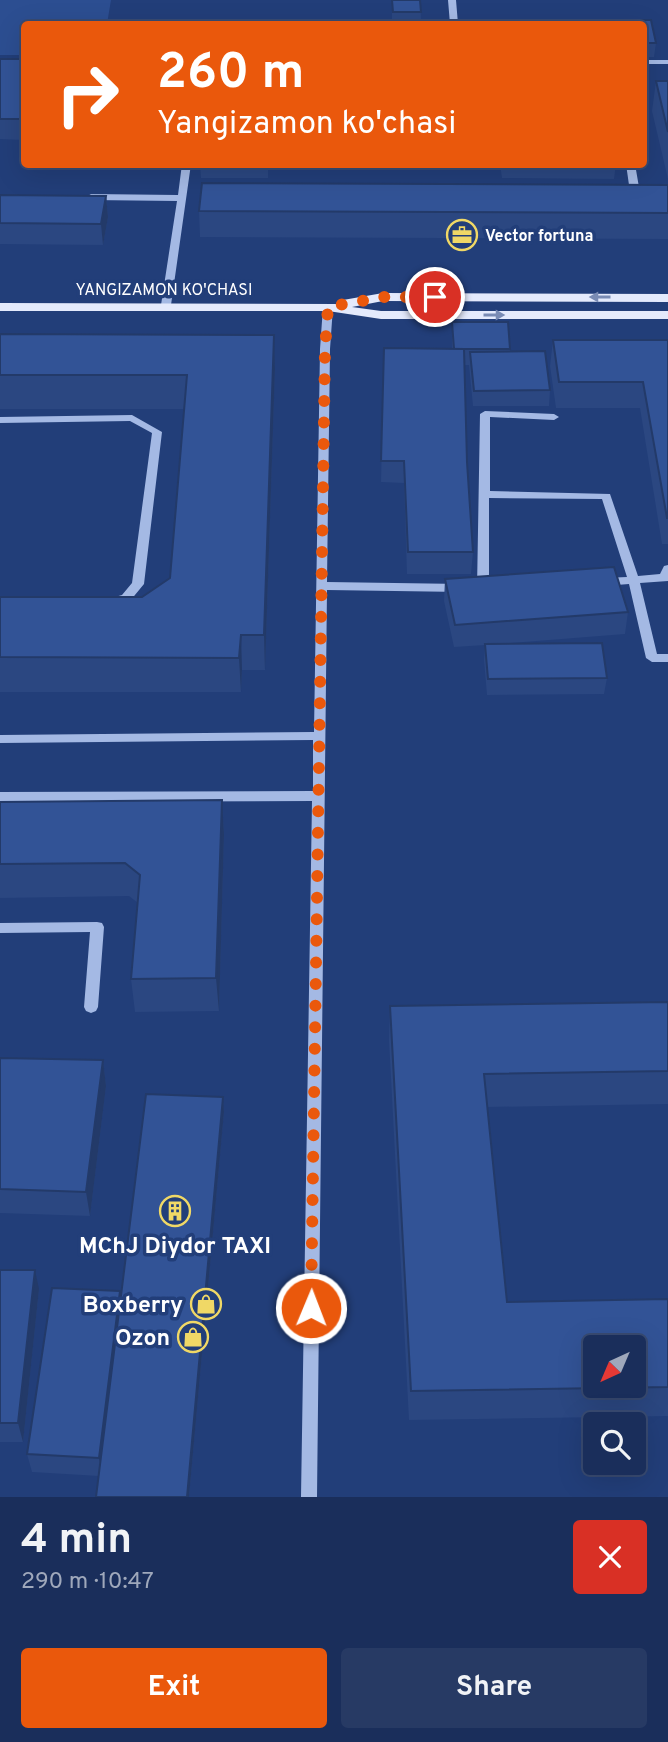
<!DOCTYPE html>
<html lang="en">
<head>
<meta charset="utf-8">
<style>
  body { margin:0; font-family:Overpass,sans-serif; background:#273a64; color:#f1f3f6; height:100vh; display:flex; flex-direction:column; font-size:26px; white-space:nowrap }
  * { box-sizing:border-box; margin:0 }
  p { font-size:23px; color:#9fa8bb }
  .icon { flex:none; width:38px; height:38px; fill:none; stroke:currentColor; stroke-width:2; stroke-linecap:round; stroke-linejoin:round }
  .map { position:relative; height:1497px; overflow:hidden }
  .details { display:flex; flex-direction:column; background:#1a2e5b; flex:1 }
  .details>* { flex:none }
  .top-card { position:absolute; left:21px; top:21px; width:626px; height:147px; border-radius:7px; box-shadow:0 7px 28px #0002,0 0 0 2px #384a71; background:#ea580c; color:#fff; overflow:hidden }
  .needle { width:46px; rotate:224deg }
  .buttons { position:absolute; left:583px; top:1335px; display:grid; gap:14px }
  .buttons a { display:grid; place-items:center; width:63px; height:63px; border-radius:7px; background:#1a2e5b; box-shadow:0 7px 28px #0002,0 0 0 2px #384a71; font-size:35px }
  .pin { position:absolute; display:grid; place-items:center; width:60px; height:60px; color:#fff; margin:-30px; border:4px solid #fff; border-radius:50%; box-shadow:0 2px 7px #0007 }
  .me { position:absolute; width:77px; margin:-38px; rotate:1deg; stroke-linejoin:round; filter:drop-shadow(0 0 5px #0008) }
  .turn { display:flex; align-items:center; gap:24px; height:147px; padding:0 21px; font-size:32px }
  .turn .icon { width:91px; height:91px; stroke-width:2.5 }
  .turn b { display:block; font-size:49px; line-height:60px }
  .round { display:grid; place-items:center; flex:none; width:74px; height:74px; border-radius:7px; background:#273a64 }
  .overview { display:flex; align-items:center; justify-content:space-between; height:119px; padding:0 21px }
  h1 { font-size:42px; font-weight:700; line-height:52px }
  .cta { display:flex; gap:14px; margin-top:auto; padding:14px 21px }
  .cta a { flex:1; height:80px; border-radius:7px; background:#ea580c; color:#fff; font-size:28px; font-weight:700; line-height:80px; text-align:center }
  .cta a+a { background:#273a64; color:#f1f3f6 }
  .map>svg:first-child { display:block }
</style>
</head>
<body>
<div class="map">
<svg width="668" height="1497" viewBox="0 0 668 1497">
  <rect width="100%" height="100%" fill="#223e79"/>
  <path fill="#2c4e91" d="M0,0H111L107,24H24V55H0Z"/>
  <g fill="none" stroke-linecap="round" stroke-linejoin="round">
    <path fill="#a4b9e4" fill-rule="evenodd" d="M448,0H456L458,24H450Z
      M644,60H668V64H644Z
      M182,164H191L171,305L166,308L161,305L177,201L91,200L86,197L91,194L178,195Z
      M626,164H635L641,199L639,201L636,202L631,199Z
      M328,304L333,307L330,349L327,582L462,584L468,588L462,592L327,590L317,1497H301L312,801L0,802V792L313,791V740L0,743V735L314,732L320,349L323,307Z
      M485,411L554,414L559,417L554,420L490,417V491L610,494L638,576L660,574L664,566L668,565V581L640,583L657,654H668V662H652L646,658L629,584L604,586L598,582L604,578L627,577L602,499L489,498V589L487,592H479L477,589L480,414Z
      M132,415L162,432L144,584L130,601L112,606L106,602L108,599L122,595L132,583L152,433L130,421L0,423V417Z
      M97,922L102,923L104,927L98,1007L96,1011L91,1013L86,1011L84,1007L90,932L0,933V923Z"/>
    <path fill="#e4eafc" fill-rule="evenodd" d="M383,293L668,294V302L383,301L352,307L381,311H668V319H381L328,311H0V303L336,304L343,300Z"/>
  </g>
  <path fill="#2b4781" d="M392,0H420L421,20H392Z
    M613,20H651L656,43L654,57H644V24H613Z
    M0,59H24V140L0,139Z
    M656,81H668V179L652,111Z
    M200,164H268V178H201Z
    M500,164H616L614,179L502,178Z
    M668,185V239L200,237L199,211Z
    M0,195L106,196L108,217L103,245L0,244Z
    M452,322L510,349V351L550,390L549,406H473L469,365H464L467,462L473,552L471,574H407L404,483L381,482L384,348L452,349Z
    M0,334L274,335L275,369L265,670H242L241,692H0V597H142L170,578L184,409H0Z
    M553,340H668V544H662L640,408H556L550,366Z
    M445,579L628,612L625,634L500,644L607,678L604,694L487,695L484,660L485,645L454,647L444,601Z
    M222,800L224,834L219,1011L135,1012L131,979L138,903L129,896L0,898V802Z
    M668,1002V1104L487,1107L507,1302L668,1299V1416L409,1420L389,1040L390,1006Z
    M0,1058L103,1060L106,1086L90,1216L0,1213Z
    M223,1097L224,1112L189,1497H96L99,1476L32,1472L27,1454L121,1295Z
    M0,1270L39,1289L23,1442H0Z"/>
  <path fill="#233a69" d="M106,196L108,217L103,245L101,224Z
    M274,335L275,369L265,670L264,635Z
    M241,635L242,670L241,692L239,658Z
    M222,800L224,834L219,1011L216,978Z
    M103,1060L106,1086L90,1216L86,1192Z
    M223,1097L224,1112L189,1497H187Z
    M35,1270L39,1289L23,1442L18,1423Z
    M120,1291L123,1310L103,1476L99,1458Z"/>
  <path fill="#325396" stroke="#233a69" stroke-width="2" fill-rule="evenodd" d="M392,0H420L421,12H393Z
    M613,20H651L656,43H644V24H614Z
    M501,21H538L539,24H502Z
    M559,21H594V24H559Z
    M0,59H24V119H0Z
    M656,81H668V132Z
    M202,183L668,185V213L199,211Z
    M0,195L106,196L101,224L0,223Z
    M452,322H508L510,349H454Z
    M0,334L274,335L264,635H241L239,658L0,657V597H142L170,578L187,375H0Z
    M553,340H668V518H667L643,382H559Z
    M384,348L464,349L467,462L473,552H408L404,461H381Z
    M545,351L550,390L474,391L470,352Z
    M614,567L628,612L455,625L445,579Z
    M602,643L607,678L488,679L485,644Z
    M222,800L216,978L131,979L140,875L125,863L0,864V802Z
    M668,1002V1071L484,1074L507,1302L668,1299V1387L411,1391L390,1006ZM595,1348H634V1386H595Z
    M0,1058L103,1060L86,1192L0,1189Z
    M146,1094L223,1097L187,1497H96Z
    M0,1270H35L18,1423H0Z
    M52,1288L120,1291L99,1458L27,1454Z"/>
  <defs><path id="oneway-solid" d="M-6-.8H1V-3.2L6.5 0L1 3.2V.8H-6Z" transform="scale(1.75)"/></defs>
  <g fill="#798bb4">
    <use href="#oneway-solid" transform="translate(600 297) rotate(-180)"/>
    <use href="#oneway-solid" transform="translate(494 315)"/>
  </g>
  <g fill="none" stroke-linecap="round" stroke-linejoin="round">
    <path stroke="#ea580c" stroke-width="12" stroke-dasharray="0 21.6" d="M311,1308L325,349L328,307L383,297H435"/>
  </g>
  <defs>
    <g id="office-ring" transform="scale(1.575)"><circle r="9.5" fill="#223e79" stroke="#f0d866" stroke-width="1.5"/><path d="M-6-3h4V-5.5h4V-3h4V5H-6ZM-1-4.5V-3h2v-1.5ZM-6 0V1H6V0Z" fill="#f0d866"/></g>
    <g id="building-ring" transform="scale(1.575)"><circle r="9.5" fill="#223e79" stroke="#f0d866" stroke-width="1.5"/><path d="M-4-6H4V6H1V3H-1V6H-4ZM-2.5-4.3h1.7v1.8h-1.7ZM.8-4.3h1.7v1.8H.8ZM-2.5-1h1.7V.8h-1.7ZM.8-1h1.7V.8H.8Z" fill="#f0d866"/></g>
    <g id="shop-ring" transform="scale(1.575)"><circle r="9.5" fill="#223e79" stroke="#f0d866" stroke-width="1.5"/><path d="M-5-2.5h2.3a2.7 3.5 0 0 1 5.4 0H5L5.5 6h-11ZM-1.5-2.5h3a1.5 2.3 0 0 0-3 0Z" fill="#f0d866"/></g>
  </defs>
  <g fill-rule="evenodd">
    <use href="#office-ring" x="462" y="235"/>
    <use href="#building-ring" x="175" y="1211"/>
    <use href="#shop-ring" x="206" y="1304"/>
    <use href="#shop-ring" x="193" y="1337"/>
  </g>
  <g text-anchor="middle" stroke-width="7" stroke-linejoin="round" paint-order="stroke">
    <g font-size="16" font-weight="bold" fill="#fff" stroke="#223e79" text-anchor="start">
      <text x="485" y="241">Vector fortuna</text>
    </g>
    <g font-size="16" fill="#fff" stroke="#223e79">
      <text x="164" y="295">YANGIZAMON KO'CHASI</text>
    </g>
    <g font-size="23" font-weight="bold" fill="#fff" stroke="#223e79" text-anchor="end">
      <text x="175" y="1253" text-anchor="middle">MChJ Diydor TAXI</text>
      <text x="183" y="1312">Boxberry</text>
      <text x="170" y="1345">Ozon</text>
    </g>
  </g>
</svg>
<div class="buttons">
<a><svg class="needle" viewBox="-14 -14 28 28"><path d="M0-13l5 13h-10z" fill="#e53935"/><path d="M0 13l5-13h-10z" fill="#9fa8bb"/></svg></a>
<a><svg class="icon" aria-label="search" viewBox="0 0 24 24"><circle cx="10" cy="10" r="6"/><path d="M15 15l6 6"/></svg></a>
</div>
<div class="pin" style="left:435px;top:297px;background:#d93025"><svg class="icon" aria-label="arrive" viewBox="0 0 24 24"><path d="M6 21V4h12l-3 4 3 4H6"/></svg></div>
<svg class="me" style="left:311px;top:1308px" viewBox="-20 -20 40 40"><circle r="17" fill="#ea580c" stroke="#fff" stroke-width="3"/><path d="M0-11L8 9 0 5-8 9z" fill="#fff"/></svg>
<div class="top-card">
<div class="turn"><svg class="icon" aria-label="right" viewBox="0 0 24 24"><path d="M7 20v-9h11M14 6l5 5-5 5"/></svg><div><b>260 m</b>Yangizamon ko'chasi</div></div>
</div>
</div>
<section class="details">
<div class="overview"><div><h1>4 min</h1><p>290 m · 10:47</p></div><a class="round" style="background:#d93025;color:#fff"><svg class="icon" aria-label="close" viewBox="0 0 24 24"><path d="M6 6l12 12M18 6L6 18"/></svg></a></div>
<div class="cta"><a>Exit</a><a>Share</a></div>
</section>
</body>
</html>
